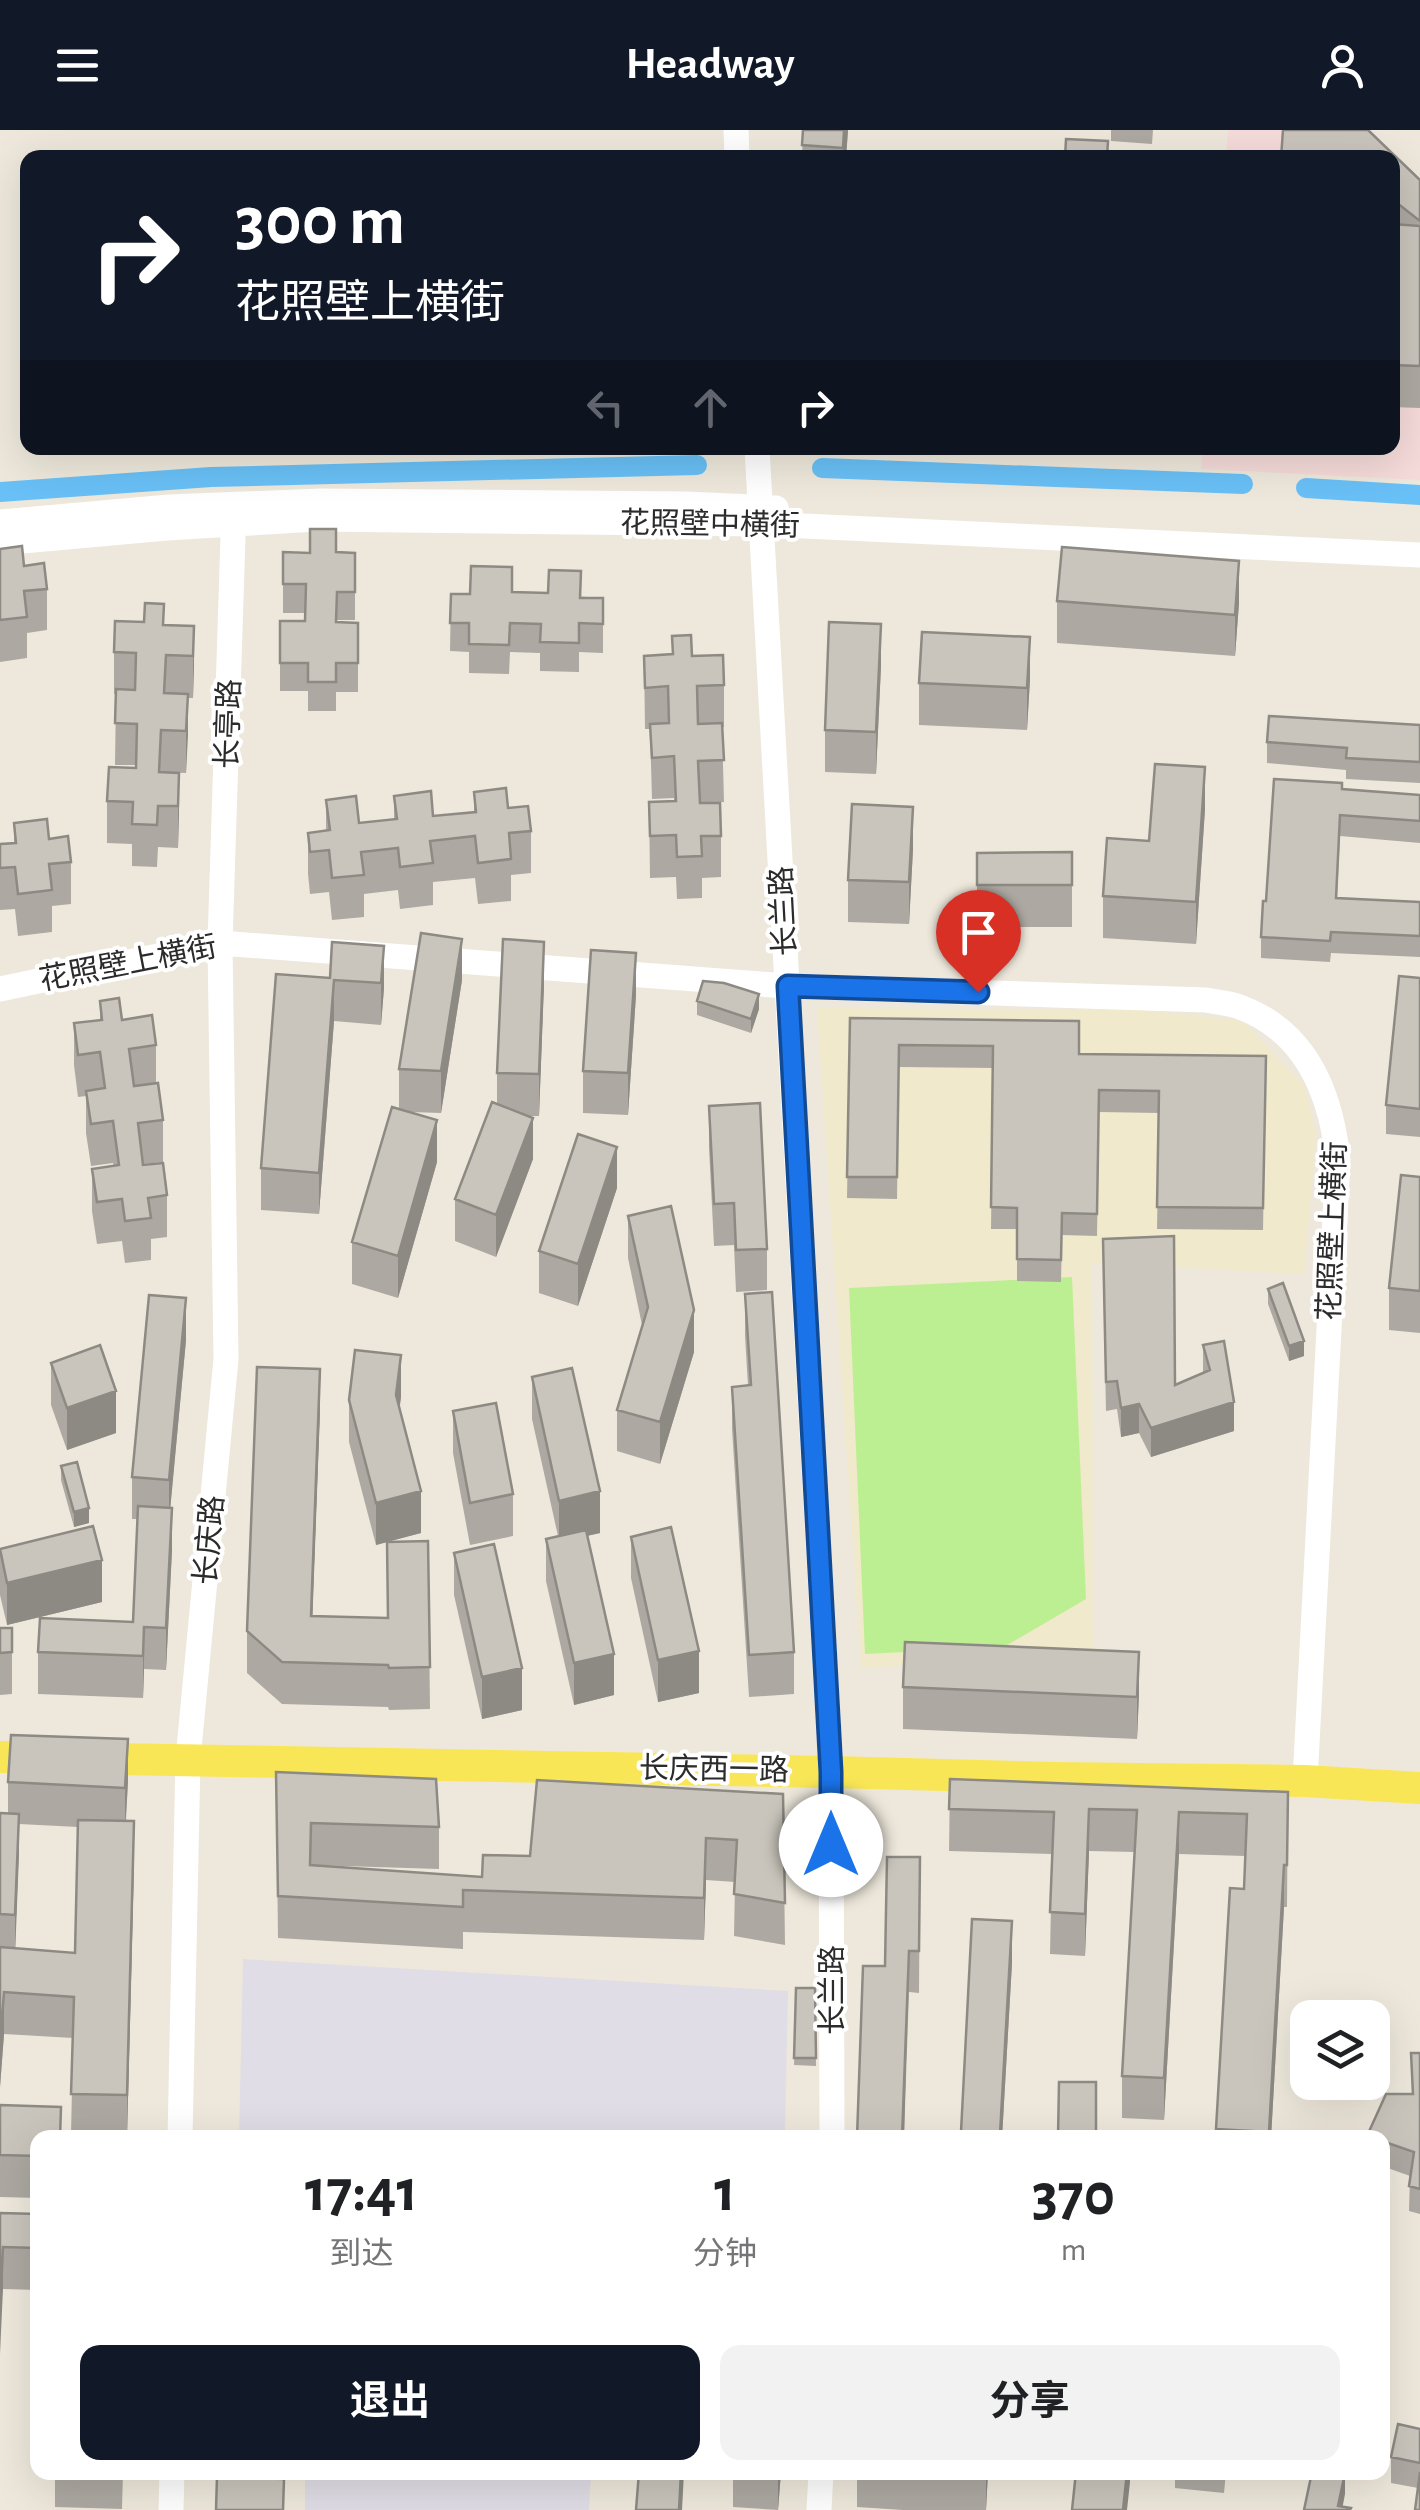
<!DOCTYPE html>
<html lang="zh">
<head>
<meta charset="utf-8">
<style>
  body { margin:0; font-family:"Alegreya Sans","Noto Sans SC",sans-serif; background:#f2f2f2; color:#202124; height:100vh; display:flex; flex-direction:column; font-size:38px; white-space:nowrap }
  * { box-sizing:border-box; margin:0 }
  p { font-size:32px; color:#757577 }
  .icon { flex:none; width:55px; height:55px; fill:none; stroke:currentColor; stroke-width:2; stroke-linecap:round; stroke-linejoin:round }
  .map { position:relative; flex:1; overflow:hidden }
  .panel { position:absolute; left:30px; top:2000px; width:1360px; height:350px; display:flex; flex-direction:column; background:#fff; border-radius:20px; box-shadow:0 10px 40px #0002 }
  .panel>* { flex:none }
  .hud { position:absolute; left:20px; top:20px; width:1380px; height:305px; border-radius:20px; box-shadow:0 10px 40px #0002; background:#111827; color:#fff; overflow:hidden }
  .buttons { position:absolute; left:1290px; top:1870px; display:grid; gap:20px }
  .buttons a { display:grid; place-items:center; width:100px; height:100px; border-radius:20px; background:#fff; box-shadow:0 10px 40px #0002; font-size:50px }
  .pin { position:absolute; display:grid; place-items:center; width:85px; height:85px; color:#fff; margin:-102px -42px; border-radius:50% 50% 50% 0; rotate:-45deg; box-shadow:0 0 10px #0007 }
  .pin .icon { rotate:45deg }
  .me { position:absolute; width:110px; margin:-55px; rotate:0deg; stroke-linejoin:round; filter:drop-shadow(0 0 8px #0008) }
  .turn { display:flex; align-items:center; gap:35px; height:210px; padding:0 50px; font-size:45px }
  .turn .icon { width:130px; height:130px; stroke-width:2.5 }
  .turn b { display:block; font-size:70px; line-height:85px }
  .lanes { display:flex; align-items:center; height:95px; padding:0 50px; background:#0003; justify-content:center; gap:50px; direction:ltr }
  .lanes .off { opacity:.35 }
  .eta { display:flex; justify-content:space-evenly; align-items:center; height:170px; text-align:center }
  .eta b { font-size:60px; font-weight:700; line-height:70px }
  .primary-button { display:flex; gap:20px; margin-top:auto; padding:20px 50px }
  .primary-button a { flex:1; height:115px; border-radius:20px; background:#111827; color:#fff; font-size:40px; font-weight:700; line-height:115px; text-align:center }
  .primary-button a+a { background:#f2f2f2; color:#202124 }
  header { display:flex; justify-content:space-between; align-items:center; height:130px; padding:0 50px; background:#111827; color:#fff; font-size:45px; font-weight:700 }
  .map>svg:first-child { display:block }
</style>
</head>
<body>
<header><svg class="icon" aria-label="menu" viewBox="0 0 24 24"><path d="M4 6h16M4 12h16M4 18h16"/></svg>Headway<svg class="icon" aria-label="person" viewBox="0 0 24 24"><circle cx="12" cy="8" r="4"/><path d="M4 21q1-7 8-7t8 7"/></svg></header>
<div class="map">
<svg width="1420" height="2380" viewBox="0 0 1420 2380">
  <rect width="100%" height="100%" fill="#eee8dc"/>
  <path fill="#e1dde6" d="M243,1829L788,1861L785,2007H239Z
    M305,2343H591L589,2380H305Z"/>
  <path fill="#f0e9cb" d="M817,878L1143,880L1242,891L1304,955L1316,1004L1304,1144L1092,1133L1093,1525L861,1538Z"/>
  <path fill="#f5dbd9" d="M1228,0H1371L1391,27L1226,28Z
    M1393,30L1420,68V350L1201,339L1203,318H1392Z"/>
  <path fill="#bcef91" d="M1072,1147L1086,1469L1004,1517L865,1524L849,1158Z"/>
  <g fill="none" stroke-linecap="round" stroke-linejoin="round">
    <path stroke="#69c0f6" stroke-width="20" d="M822,338L1243,354
      M1306,358L1420,365
      M0,362L211,347L697,335"/>
    <path stroke="#fff" stroke-width="25" d="M736,0L737,28
      M757,318L831,1642L832,2008
      M0,392L169,377L321,371L686,374L776,378
      M0,413L167,398L317,389L761,394L1420,425
      M0,859L220,813L787,856L1206,870C1216,872 1228,873 1237,876C1306,900 1331,963 1338,1030L1305,1651
      M180,2008L188,1629L226,1229L220,813L234,375
      M171,2380L172,2342
      M819,2380L821,2342"/>
    <path stroke="#f9e656" stroke-width="32" d="M0,1627L831,1642L1053,1648L1305,1651L1420,1658"/>
  </g>
  <path fill="#ada9a2" fill-rule="evenodd" d="M803,0H848L846,28H802Z
    M1111,0H1153L1152,14L1111,11Z
    M1392,28L1420,50V278L1392,277Z
    M0,419L24,436L47,459V500L27,503V528L0,532Z
    M283,422L355,423V490H337V492L358,493V562H336V581H308V561H280V491H305V483H283Z
    M512,462L603,468V523L579,522V542L540,541V523L510,522L509,544L469,543V522L450,521L451,464Z
    M1057,471L1239,473L1235,526L1057,513Z
    M164,495L194,496L193,568H188L186,643L161,642L179,643L178,718L158,717L157,737L132,736V714L107,713V671L136,638V635H115L116,564H114V522Z
    M644,526H692L724,555V597H722L724,672L700,673L721,706V747L702,748V768L677,769L676,747L650,748L649,672L674,671V668L652,669L650,599H645Z
    M881,536L876,644L825,642V600Z
    M1030,549L1027,600L919,595V553Z
    M1420,595V653L1346,649V640L1267,633V612Z
    M1342,659L1420,665V713L1340,706L1337,768L1420,772V827L1331,823L1330,832L1261,828V807L1266,771Z
    M474,662L508,678L531,701V743L511,745V771L478,774L475,748L433,752V775L400,779L398,760L364,764V787L332,790L329,762L310,764L308,744V703L326,701V670L359,693L394,689V666L433,686L474,682Z
    M1205,679L1196,814L1103,808V766L1149,711Z
    M14,693L49,709L71,732V774L52,776V802L18,806L15,779L0,780V714L14,713Z
    M913,719L909,794L848,792V750Z
    M1072,722V797H977V723Z
    M384,816V858L381,895L334,891L319,1084L261,1080V1038L330,848Z
    M1420,848V1007L1386,1004V975Z
    M462,850L441,983L409,982L437,1032L398,1168L352,1154V1112L399,979V939Z
    M544,854L539,986H529L533,1029L496,1127L455,1111V1069L497,974V943Z
    M636,865L628,985L583,983V941Z
    M100,871L156,915V953L163,990V1032L143,1034L167,1065V1107L151,1109V1130L125,1133L122,1111L97,1114L92,1081V1039L114,1036L113,1033L91,1036L86,1003V966L78,967L74,935V893L100,890Z
    M697,871L759,879L751,903L697,885Z
    M850,888L1079,924L1266,926L1263,1100L1157,1099L1159,983L1099,982L1097,1106L1062,1105L1061,1152L1017,1151V1099H991L993,938L899,937L897,1069L847,1068Z
    M709,976L767,1119V1160L736,1162L734,1115L714,1116L709,1018Z
    M1420,1047V1203L1389,1200V1158Z
    M617,1058L578,1176L539,1163V1121Z
    M628,1086L694,1222L660,1334L617,1321V1280L642,1195L628,1128Z
    M1103,1138L1175,1255L1203,1243V1215L1234,1301L1151,1327L1139,1303L1121,1307L1117,1279L1106,1281Z
    M1268,1159L1304,1226L1289,1231L1268,1174Z
    M745,1164L794,1522V1564L749,1567L732,1299V1257L748,1256L745,1206Z
    M186,1210L170,1378L172,1420L166,1540L144,1539L143,1568L38,1564V1522L133,1492L138,1389H132V1347Z
    M51,1233L116,1303L67,1320L51,1275Z
    M532,1247L600,1403L587,1406L614,1565L574,1575L546,1451V1409L558,1406L532,1289Z
    M401,1267L399,1279L421,1403L389,1411H428L430,1579L389,1580L388,1577L282,1574L247,1543V1501L320,1281L312,1486L387,1488V1412L376,1415L349,1312V1270Z
    M453,1281L513,1364V1406L470,1415L453,1323Z
    M61,1336L89,1393L74,1397L61,1350Z
    M631,1407L699,1563L658,1572L631,1448Z
    M0,1419L102,1472L7,1495L0,1465Z
    M454,1423L522,1580L482,1589L454,1465Z
    M0,1498H12V1564L0,1565Z
    M903,1557L1139,1564L1137,1609L903,1599Z
    M276,1642L439,1697V1739L311,1735L482,1747L530,1726L783,1664L785,1815L734,1806L735,1752L706,1750L704,1810L463,1802V1819L278,1808Z
    M950,1649L1288,1662L1287,1777H1284L1271,2008H1216L1230,1758L1244,1759L1245,1726L1179,1724L1164,1990L1122,1988V1946L1134,1722L1089,1721L1085,1826L1050,1824L1052,1724L949,1721Z
    M128,1651L126,1691L134,1733L127,2007L71,2006L73,1908L4,1904L0,1957V1683H8V1652ZM19,1694L78,1697L75,1823L15,1819Z
    M920,1727L919,1863L909,1862L904,2008H857L885,1836Z
    M972,1789L1012,1833L1002,2008H961Z
    M796,1858H815L816,1936L794,1935Z
    M1411,1923H1420V2084L1409,2081L1410,2046L1382,2036V2008H1367L1412,1964Z
    M0,1975L61,2008H38V2068L0,2067Z
    M0,2083L38,2084V2160L3,2159Z
    M1420,2299V2380L1418,2358L1391,2353V2327Z
    M55,2342H123L122,2379L55,2377Z
    M227,2342H283V2344Z
    M733,2342H781L778,2380L733,2377Z
    M857,2342H988L986,2380H903L857,2377Z
    M1175,2342H1226L1224,2363L1175,2358Z"/>
  <path fill="#8d8a84" d="M844,0H848L846,28H843Z
    M1239,431V473L1235,526V485Z
    M881,494V536L876,644V602Z
    M194,496V538L193,568V526Z
    M1030,507V549L1027,600V558Z
    M188,564V606L186,643V601Z
    M1205,637V679L1196,814V772Z
    M179,643V685L178,718V676Z
    M913,677V719L909,794V752Z
    M462,809V850L441,983V941Z
    M544,812V854L539,986V944Z
    M384,816V858L381,895V853Z
    M636,823V865L628,985V943Z
    M334,850V891L319,1084V1043Z
    M759,864V879L751,903V889Z
    M533,988V1029L496,1127V1085Z
    M437,990V1032L398,1168V1126Z
    M617,1017V1058L578,1176V1134Z
    M186,1168V1210L169,1392V1350Z
    M694,1180V1222L660,1334V1292Z
    M1304,1211V1226L1289,1231V1216Z
    M401,1225V1267L396,1307V1265Z
    M320,1239V1281L311,1527V1486Z
    M116,1261V1303L67,1320V1278Z
    M1234,1272V1301L1151,1327V1298Z
    M1139,1274V1303L1121,1307V1278Z
    M421,1361V1403L376,1415V1373Z
    M600,1361V1403L559,1412V1371Z
    M89,1378V1393L74,1397V1382Z
    M172,1378V1420L166,1540V1498Z
    M102,1430V1472L7,1495V1453Z
    M144,1497V1539L143,1568V1526Z
    M699,1521V1563L658,1572V1530Z
    M1139,1522V1564L1137,1609V1567Z
    M614,1524V1565L574,1575V1533Z
    M522,1538V1580L482,1589V1547Z
    M128,1609V1651L125,1700V1658Z
    M1089,1679V1721L1085,1826V1784Z
    M1179,1682V1724L1164,1990V1948Z
    M19,1684V1725L15,1826V1785Z
    M134,1691V1733L127,2007V1965Z
    M706,1708V1750L704,1810V1768Z
    M1284,1735V1777L1271,2008H1269Z
    M1012,1791V1833L1002,2008H1000Z
    M909,1821L904,2008H902Z
    M4,1862V1904L0,1957V1915Z
    M3,2117V2159L0,2224V2182Z
    M681,2342H684L682,2380H679Z
    M778,2342H781L778,2380Z
    M986,2342H988L986,2380Z
    M1127,2342H1130V2352L1127,2380H1123Z
    M1345,2343V2364L1342,2380L1338,2376Z"/>
  <path fill="#c9c5bc" stroke="#8d8a84" stroke-width="2.5" d="M803,0H844L843,18L802,15Z
    M1283,0H1368L1420,50V91L1392,69V28H1281Z
    M1066,9L1108,11L1107,28H1065Z
    M1392,94L1420,96V236L1392,235Z
    M310,399H336V422L355,423V462H337L336,492L358,493V533H336V552H308V533H280V491H305L306,454H283V422L310,423Z
    M22,416L24,436L44,433L47,459L24,461L27,487L0,490V419Z
    M1062,417L1239,431L1235,485L1057,471Z
    M471,436L512,437V462L548,463L549,440L581,441L580,468H603V494L579,493V513L540,512L541,494L510,493L509,515L469,514V493H450L451,464H470Z
    M145,473L164,474L163,495L194,496L193,526L166,525L164,563L188,564L186,601L161,600L159,642L179,643L178,676H158L157,695L132,694L133,672L107,671L109,637L136,638L137,594L115,593L116,559L135,560L136,523L114,522L115,491L144,492Z
    M829,492L881,494L876,602L825,600Z
    M922,502L1030,507L1027,558L919,553Z
    M691,505L692,526L723,525L724,555L697,556L698,594L722,593L724,630L698,631L700,673H720L721,706H701L702,726L677,727L676,705L650,706L649,672L676,671L674,626L652,628L650,594L669,593L668,556L645,558L644,526L673,524L672,506Z
    M1269,586L1420,595V632L1346,628L1347,618L1267,612Z
    M1155,634L1205,637L1196,772L1103,766L1107,708L1149,711Z
    M1274,649L1342,653V659L1420,665V691L1340,685L1336,768L1420,772V806L1331,802L1330,811L1261,807L1263,771H1266Z
    M506,658L508,678L528,676L531,701L509,703L511,729L478,733L475,706L430,711L433,733L400,737L398,718L361,722L364,745L332,748L329,720L310,722L308,703L330,700L326,670L356,666L359,693L397,689L394,666L431,661L433,686L476,682L474,662Z
    M852,674L913,677L909,752L848,750Z
    M47,689L49,709L68,706L71,732L49,734L52,760L18,764L15,737L0,738V714L16,713L14,693Z
    M1072,722V755H977V723Z
    M421,803L462,809L441,941L399,939Z
    M503,809L544,812L539,944L497,943Z
    M332,812L384,816L381,853L334,850L319,1043L261,1038L276,844L330,848Z
    M591,820L636,823L628,943L583,941Z
    M1399,846L1420,848V979L1386,975Z
    M703,851L724,853L759,864L751,889L697,871Z
    M119,868L122,890L152,885L156,915L129,919L134,956L158,953L163,990L138,993L143,1035L163,1033L167,1065L148,1068L151,1088L125,1091L122,1069L97,1072L92,1039L119,1035L113,991L91,994L86,961L105,958L100,922L78,925L74,893L102,890L100,871Z
    M850,888L1079,891V924L1266,926L1263,1078L1157,1077L1159,961L1099,960L1097,1084L1062,1083L1061,1130L1017,1129V1078L991,1077L993,916L899,915L897,1047H847Z
    M492,972L533,988L496,1085L455,1069Z
    M760,973L767,1119L736,1120L734,1073L714,1074L709,976Z
    M392,977L437,990L398,1126L352,1112Z
    M578,1004L617,1017L578,1134L539,1121Z
    M1401,1045L1420,1047V1161L1389,1158Z
    M671,1076L694,1180L660,1292L617,1280L648,1177L628,1086Z
    M1174,1106L1175,1255L1210,1240L1203,1215L1224,1211L1234,1272L1151,1298L1139,1274L1121,1278L1117,1251L1106,1252L1103,1109Z
    M1283,1153L1304,1211L1289,1216L1268,1159Z
    M772,1162L794,1522L749,1525L732,1257L751,1255L745,1164Z
    M149,1165L186,1168L169,1350L132,1347Z
    M100,1215L116,1261L67,1278L51,1233Z
    M355,1220L401,1225L396,1265L421,1361L376,1373L349,1270Z
    M257,1237L320,1239L311,1486L388,1488L387,1412L428,1411L430,1537L389,1538L388,1535L282,1532L247,1501Z
    M572,1238L600,1361L559,1371L532,1247Z
    M496,1273L513,1364L470,1373L453,1281Z
    M77,1332L89,1378L74,1382L61,1336Z
    M138,1376L172,1378L166,1498L144,1497L143,1526L38,1522L40,1488L133,1492Z
    M93,1396L102,1430L7,1453L0,1419Z
    M671,1397L699,1521L658,1530L631,1407Z
    M586,1400L614,1524L574,1533L546,1409Z
    M494,1414L522,1538L482,1547L454,1423Z
    M0,1498H12V1522L0,1523Z
    M905,1512L1139,1522L1137,1567L903,1557Z
    M11,1605L128,1609L125,1658L8,1652Z
    M276,1642L436,1649L439,1697L311,1693L310,1735L482,1747L483,1725L530,1726L537,1650L783,1664L785,1773L734,1764L737,1710L706,1708L704,1768L463,1760V1777L278,1766Z
    M950,1649L1288,1662L1287,1735H1284L1269,2002L1216,1999L1230,1758L1244,1759L1247,1684L1179,1682L1164,1948L1122,1946L1137,1680L1089,1679L1085,1784L1050,1782L1054,1682L949,1679Z
    M0,1683L19,1684L15,1785L0,1784Z
    M78,1690L134,1691L127,1965L71,1964L74,1867L4,1862L0,1915V1817L75,1823Z
    M887,1727H920L919,1821H909L902,2008H857L863,1836H885Z
    M972,1789L1012,1791L1000,2004L961,2002Z
    M796,1858H815L816,1928H794Z
    M1411,1923H1420V2059L1409,2056L1414,2022L1382,2011V2008L1367,2006L1386,1964H1413Z
    M1059,1952H1096V2008H1058Z
    M0,1975L61,1977L60,2008H38V2026L0,2025Z
    M0,2083L38,2084V2118L3,2117L0,2182Z
    M1398,2294L1420,2299V2333L1391,2327Z
    M639,2342H681L679,2380H636Z
    M1076,2342H1127L1123,2380H1072Z
    M1312,2342L1345,2343L1338,2376L1351,2378L1350,2380H1304Z
    M1420,2342V2380H1415Z
    M217,2347L284,2349L283,2380H216Z"/>
  <g fill="none" stroke-linecap="round" stroke-linejoin="round">
    <g stroke="#114b97" stroke-width="25">
      <path id="route" d="M831,1715V1642L788,856L978,862"/>
    </g>
    <use href="#route" stroke="#1a73e8" stroke-width="18"/>
  </g>
  <g text-anchor="middle" stroke-width="8" stroke-linejoin="round" paint-order="stroke">
    <g font-size="30" fill="#2b2b2b" stroke="#fff">
      <text transform="translate(710 394) rotate(1)" y="10">花照壁中横街</text>
      <text transform="translate(228 594) rotate(-88)" y="10">长亭路</text>
      <text transform="translate(783 781) rotate(-93)" y="10">长兰路</text>
      <text transform="translate(128 833) rotate(-11)" y="10">花照壁上横街</text>
      <text transform="translate(1332 1101) rotate(-88)" y="10">花照壁上横街</text>
      <text transform="translate(209 1410) rotate(-85)" y="10">长庆路</text>
      <text transform="translate(714 1639) rotate(1)" y="10">长庆西一路</text>
      <text transform="translate(832 1860) rotate(-90)" y="10">长兰路</text>
    </g>
  </g>
</svg>
<div class="buttons">
<a><svg class="icon" aria-label="layers" viewBox="0 0 24 24"><path d="M12 4l9 5-9 5-9-5zM3 14l9 5 9-5"/></svg></a>
</div>
<div class="pin" style="left:978px;top:862px;background:#d93025"><svg class="icon" aria-label="arrive" viewBox="0 0 24 24"><path d="M6 21V4h12l-3 4 3 4H6"/></svg></div>
<svg class="me" style="left:831px;top:1715px" viewBox="-20 -20 40 40"><circle r="19" fill="#fff"/><path d="M0-13L10 11 0 6-10 11z" fill="#1a73e8"/></svg>
<div class="hud">
<div class="turn"><svg class="icon" aria-label="right" viewBox="0 0 24 24"><path d="M7 20v-9h11M14 6l5 5-5 5"/></svg><div><b>300 m</b>花照壁上横街</div></div>
<div class="lanes"><svg class="icon off" aria-label="left" viewBox="0 0 24 24"><path d="M17 20v-9H6M10 6l-5 5 5 5"/></svg><svg class="icon off" aria-label="ahead" viewBox="0 0 24 24"><path d="M12 20V5M6 11l6-6 6 6"/></svg><svg class="icon" aria-label="right" viewBox="0 0 24 24"><path d="M7 20v-9h11M14 6l5 5-5 5"/></svg></div>
</div>
<section class="panel">
<div class="eta">
<div><b>17:41</b><p>到达</p></div>
<div><b>1</b><p>分钟</p></div>
<div><b>370</b><p>m</p></div>
</div>
<div class="primary-button"><a>退出</a><a>分享</a></div>
</section>
</div>
</body>
</html>
